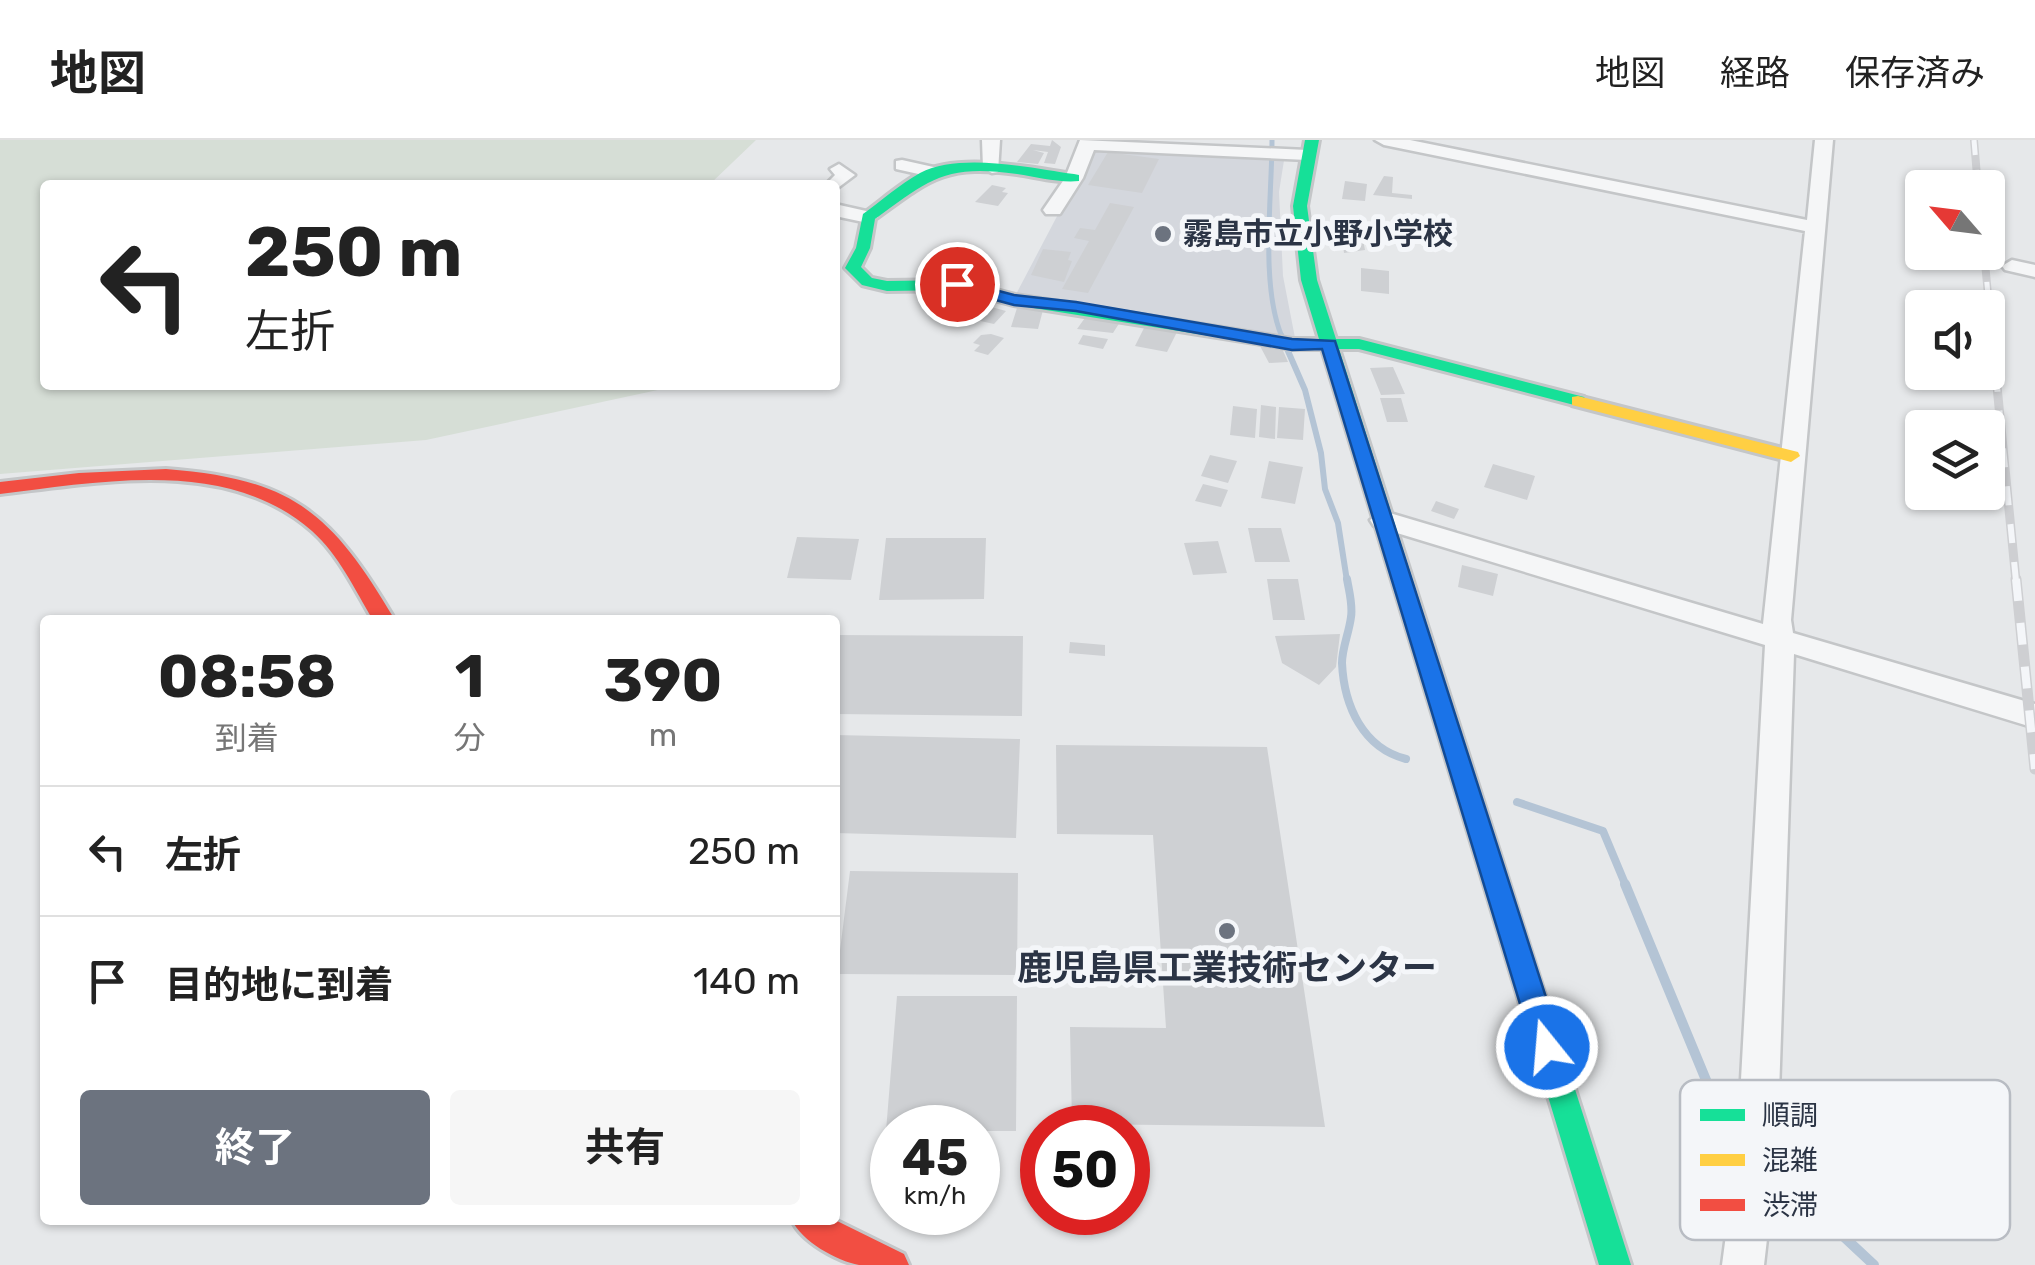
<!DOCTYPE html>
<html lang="ja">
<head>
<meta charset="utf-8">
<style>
  body { margin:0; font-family:Rubik,"Noto Sans JP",sans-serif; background:#f6f6f6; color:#222; height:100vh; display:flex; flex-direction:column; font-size:38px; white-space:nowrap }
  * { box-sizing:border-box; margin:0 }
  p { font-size:32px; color:#767676 }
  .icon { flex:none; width:55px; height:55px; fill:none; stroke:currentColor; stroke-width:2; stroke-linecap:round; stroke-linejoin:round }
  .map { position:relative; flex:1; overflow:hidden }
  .sheet { position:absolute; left:40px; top:475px; width:800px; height:610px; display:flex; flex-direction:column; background:#fff; border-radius:10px; box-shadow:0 2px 8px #0004 }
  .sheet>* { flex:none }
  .guide { position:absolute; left:40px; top:40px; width:800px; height:210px; border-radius:10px; box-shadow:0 2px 8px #0004; background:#fff; color:#222; overflow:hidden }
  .needle { width:65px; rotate:298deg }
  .fabs { position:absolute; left:1905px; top:30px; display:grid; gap:20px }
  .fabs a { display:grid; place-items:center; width:100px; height:100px; border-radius:10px; background:#fff; box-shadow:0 2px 8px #0004; font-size:50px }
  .speed { position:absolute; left:870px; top:965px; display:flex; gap:20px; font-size:50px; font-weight:700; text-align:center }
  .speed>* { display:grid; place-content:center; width:130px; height:130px; border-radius:50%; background:#fff; box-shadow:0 2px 8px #0004; line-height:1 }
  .speed small { font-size:25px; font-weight:400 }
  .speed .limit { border:15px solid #d22; background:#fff; color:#111 }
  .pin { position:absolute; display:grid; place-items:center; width:85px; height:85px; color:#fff; margin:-42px; border:5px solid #fff; border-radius:50%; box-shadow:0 2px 10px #0007 }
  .me { position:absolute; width:110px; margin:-55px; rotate:343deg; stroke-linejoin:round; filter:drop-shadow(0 0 8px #0008) }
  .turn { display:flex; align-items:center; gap:35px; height:210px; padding:0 40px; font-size:45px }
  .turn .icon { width:130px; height:130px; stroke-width:2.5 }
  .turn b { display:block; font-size:70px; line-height:85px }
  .eta { display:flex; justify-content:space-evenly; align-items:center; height:170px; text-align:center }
  .eta b { font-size:60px; font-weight:700; line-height:70px }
  .primary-button { display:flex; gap:20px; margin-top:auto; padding:20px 40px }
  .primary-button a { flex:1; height:115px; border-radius:10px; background:#6c737f; color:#fff; font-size:40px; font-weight:700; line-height:115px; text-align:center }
  .primary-button a+a { background:#f6f6f6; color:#222 }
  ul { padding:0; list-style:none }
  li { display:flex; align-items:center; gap:30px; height:130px; padding:0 40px; border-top:2px solid #e0e0e0 }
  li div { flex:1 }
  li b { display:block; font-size:38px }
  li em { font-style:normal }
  header { display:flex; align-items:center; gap:60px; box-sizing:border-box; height:140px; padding:0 50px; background:#fff; border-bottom:2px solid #e0e0e0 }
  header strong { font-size:48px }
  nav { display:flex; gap:55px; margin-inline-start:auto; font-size:35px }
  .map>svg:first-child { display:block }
</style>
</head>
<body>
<header>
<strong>地図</strong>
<nav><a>地図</a><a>経路</a><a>保存済み</a></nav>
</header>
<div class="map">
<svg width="2035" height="1125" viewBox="0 0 2035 1125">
  <rect width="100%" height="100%" fill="#e6e8ea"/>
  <path fill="#d4d7dd" d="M1094,6L1285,14L1279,52L1283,136L1296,203L1014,158Z"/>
  <path fill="#d6ded6" d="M0,0H756L709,45H45V245H681L426,300L0,334Z"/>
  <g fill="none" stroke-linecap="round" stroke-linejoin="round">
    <path stroke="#b4c4d5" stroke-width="5" d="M1272,0C1272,57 1260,145 1282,197"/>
    <path stroke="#b4c4d5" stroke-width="6" d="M1281,195L1305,250L1321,313L1325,349L1338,383L1347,441"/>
    <path stroke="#b4c4d5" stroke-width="8" d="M1347,439C1349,451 1353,465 1351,477C1349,493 1342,508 1342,523C1344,566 1363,608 1406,619
      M1517,662L1603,691L1626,746"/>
    <path stroke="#b4c4d5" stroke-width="10" d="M1625,744L1725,986
      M1768,1026L1874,1125"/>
  </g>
  <path fill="#ced0d3" d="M1052,0L1061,7L1055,24L1044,23L1048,12L1033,10L1044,13L1038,24L1017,22L1031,4L1050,6Z
    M1108,12L1159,19L1142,53L1088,45Z
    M1384,36L1393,37L1392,53L1412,55V59L1373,55Z
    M1345,41L1367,44L1365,61L1342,59Z
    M992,45L1006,48L1002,52L1008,53L998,66L975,62Z
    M1110,63L1134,67L1088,153L1062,149L1089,101L1074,98L1080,88L1095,90Z
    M1342,99L1363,100L1365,110L1344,113Z
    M1043,109L1071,112L1068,120L1072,121L1064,142L1031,135Z
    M1361,128L1389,131V154L1361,151Z
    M964,159L982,169L967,183L946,177Z
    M988,166L1006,171L994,184L976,180Z
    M1017,168L1043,170L1038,189L1011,187Z
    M1087,175L1120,182L1113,193L1077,189Z
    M1145,186L1177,192L1167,212L1135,206Z
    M991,194L1004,198L988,215L974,211L980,205L973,203L981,195Z
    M1083,195L1108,199L1103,209L1078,204Z
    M1280,204L1288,222L1269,223L1260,206Z
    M1393,227L1405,254L1381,255L1370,228Z
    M1380,258H1401L1408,282H1387Z
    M1261,265L1276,267L1275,299L1259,297Z
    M1233,266L1257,269L1255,298L1230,295Z
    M1279,267L1305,269L1303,300L1277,298Z
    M1210,315L1237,321L1228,343L1201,336Z
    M1269,321L1303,327L1295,364L1261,358Z
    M1493,324L1535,336L1527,360L1484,347Z
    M1203,344L1228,350L1221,367L1195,361Z
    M1436,361L1459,369L1454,379L1431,371Z
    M1248,388H1281L1290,422H1255Z
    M797,397L859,399L851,440L787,438Z
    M886,398H986L984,459L879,460Z
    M1218,401L1227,433L1193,435L1184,403Z
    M1462,425L1498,434L1493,456L1458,447Z
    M1267,439H1298L1305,480H1273Z
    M1340,494L1336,527L1319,545L1282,523L1275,496Z
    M835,495L1023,496L1022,576L835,574Z
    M1070,502L1105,505V516L1069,513Z
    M835,595L1020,599L1016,698L835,693Z
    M1056,605L1267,607L1325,987L1072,984L1070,887L1166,888L1153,695L1057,694Z
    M850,731L1018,733L1017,835L837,834Z
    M897,856H1017L1016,991H978V988H892V991H886Z"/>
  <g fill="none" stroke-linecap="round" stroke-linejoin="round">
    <g stroke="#c4c6c8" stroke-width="5">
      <path id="street" d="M982,0H1000L998,32L992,33L983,28Z
        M1080,0L1307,10L1316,15L1307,20L1094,10L1083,38L1060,74H1046L1043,70L1065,38Z
        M1375,0H1410L1807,80L1815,0H1833L1791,480L1793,493L2035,564V588L1794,514L1777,1012L1764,1125H1722L1737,1012L1765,505L1374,386L1370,380L1383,371L1763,484L1805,91L1384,5Z
        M902,20L938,28L941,32L932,37L896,29V21Z
        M839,24L855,35L835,50V45H825L835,35L830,29Z
        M835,64L875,73L878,77L868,83L835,76Z
        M2012,120L2035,125V137L2005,130L2002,126Z"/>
    </g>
    <g stroke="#c4c6c8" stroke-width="6">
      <path id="fast" d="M1305,0H1319L1307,66L1317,140L1336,199H1359L1584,257L1587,261L1578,266L1359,209H1339L1631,1125H1599L1322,209H1292L1014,165L957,150L887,151L862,145L845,128L856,108L863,74C881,61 900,44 920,33C960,12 1031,28 1074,34L1079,35V41C1059,43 1037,37 1017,34C945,24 930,39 875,79L870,108L861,127L872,138L887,141L957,140L1015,155L1292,199H1319L1301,140L1293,66Z"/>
    </g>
    <g stroke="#c4c6c8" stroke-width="6">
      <path id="slow" d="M1578,256L1798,312L1800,316L1791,322L1572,265V257Z"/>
    </g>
    <g stroke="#c4c6c8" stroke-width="6">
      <path id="jam" d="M166,329C293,339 331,372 395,480H373C355,450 339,415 312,391C228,317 101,342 0,354V342L79,333Z
        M792,1080H835L904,1114L909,1125C893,1125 875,1125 859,1125C837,1121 801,1101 792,1080Z"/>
    </g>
    <use href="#street" fill="#f5f6f7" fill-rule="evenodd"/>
    <use href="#fast" fill="#16e098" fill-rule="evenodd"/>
    <use href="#slow" fill="#ffcf43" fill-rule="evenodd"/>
    <use href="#jam" fill="#f24e42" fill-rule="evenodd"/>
    <g stroke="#cecfd2" stroke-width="8">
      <path id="rail-far2" d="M1974,0L1978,48
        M1984,112L1992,197"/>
    </g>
    <g stroke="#cecfd2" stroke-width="9">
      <path id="rail-far1" d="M1992,195L2016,441"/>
    </g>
    <g stroke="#cecfd2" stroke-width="11">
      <path id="rail" d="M2016,439L2035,629"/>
    </g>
    <use href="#rail-far2" stroke="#f4f6f9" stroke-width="5" stroke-dasharray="15" stroke-linecap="butt"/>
    <use href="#rail-far1" stroke="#f4f6f9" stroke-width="6" stroke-dasharray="19" stroke-linecap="butt"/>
    <use href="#rail" stroke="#f4f6f9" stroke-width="8" stroke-dasharray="22" stroke-linecap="butt"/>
  </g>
  <path fill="#1a73e8" stroke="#114b97" stroke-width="2.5" d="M957,140L1014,155L1076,162L1292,199L1335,201L1562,907L1557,917L1547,921L1537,917L1533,907L1322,209L1292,210L1076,171L1014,165L951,148V141Z"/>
  <g fill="#6c737f" stroke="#f4f6f9" stroke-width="4">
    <circle cx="1163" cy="94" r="10"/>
    <circle cx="1227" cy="791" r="10"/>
  </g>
  <g text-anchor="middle" stroke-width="10" stroke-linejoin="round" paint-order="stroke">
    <g font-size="30" font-weight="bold" fill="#2b3445" stroke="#f4f6f9" text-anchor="start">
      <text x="1183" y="104">霧島市立小野小学校</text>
    </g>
    <g font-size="35" font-weight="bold" fill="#2b3445" stroke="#f4f6f9">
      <text x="1227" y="840">鹿児島県工業技術センター</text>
    </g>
  </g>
  <rect x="1680" y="940" width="330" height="160" rx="15" fill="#f4f6f9" stroke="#b8bcc3" stroke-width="2.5"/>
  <rect x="1700" y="969" width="45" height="12" fill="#16e098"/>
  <rect x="1700" y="1014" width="45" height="12" fill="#ffcf43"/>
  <rect x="1700" y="1059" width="45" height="12" fill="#f24e42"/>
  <g font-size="28" fill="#2b3445">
    <text x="1762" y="985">順調</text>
    <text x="1762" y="1030">混雑</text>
    <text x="1762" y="1075">渋滞</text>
  </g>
</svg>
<div class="fabs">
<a><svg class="needle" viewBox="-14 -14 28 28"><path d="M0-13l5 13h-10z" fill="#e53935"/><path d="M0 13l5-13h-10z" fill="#767676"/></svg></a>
<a><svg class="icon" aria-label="sound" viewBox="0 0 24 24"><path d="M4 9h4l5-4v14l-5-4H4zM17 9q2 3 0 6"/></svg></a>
<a><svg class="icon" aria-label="layers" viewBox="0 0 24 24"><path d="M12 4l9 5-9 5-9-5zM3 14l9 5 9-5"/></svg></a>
</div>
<div class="speed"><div>45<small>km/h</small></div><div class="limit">50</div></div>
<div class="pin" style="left:957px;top:144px;background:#d93025"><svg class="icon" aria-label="arrive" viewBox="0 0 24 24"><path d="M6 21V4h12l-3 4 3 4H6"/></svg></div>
<svg class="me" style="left:1547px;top:907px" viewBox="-20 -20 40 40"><circle r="17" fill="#1a73e8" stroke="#fff" stroke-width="3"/><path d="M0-11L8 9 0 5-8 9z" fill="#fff"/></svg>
<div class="guide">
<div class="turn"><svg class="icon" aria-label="left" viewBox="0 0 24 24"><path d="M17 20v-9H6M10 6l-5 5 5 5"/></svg><div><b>250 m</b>左折</div></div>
</div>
<section class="sheet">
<div class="eta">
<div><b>08:58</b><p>到着</p></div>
<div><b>1</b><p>分</p></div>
<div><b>390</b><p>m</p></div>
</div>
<ul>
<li><svg class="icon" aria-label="left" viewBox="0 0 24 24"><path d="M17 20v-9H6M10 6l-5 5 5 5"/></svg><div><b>左折</b></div><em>250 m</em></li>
<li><svg class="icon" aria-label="arrive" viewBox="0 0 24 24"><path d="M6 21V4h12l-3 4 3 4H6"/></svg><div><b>目的地に到着</b></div><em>140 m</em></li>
</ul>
<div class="primary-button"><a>終了</a><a>共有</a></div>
</section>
</div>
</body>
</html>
